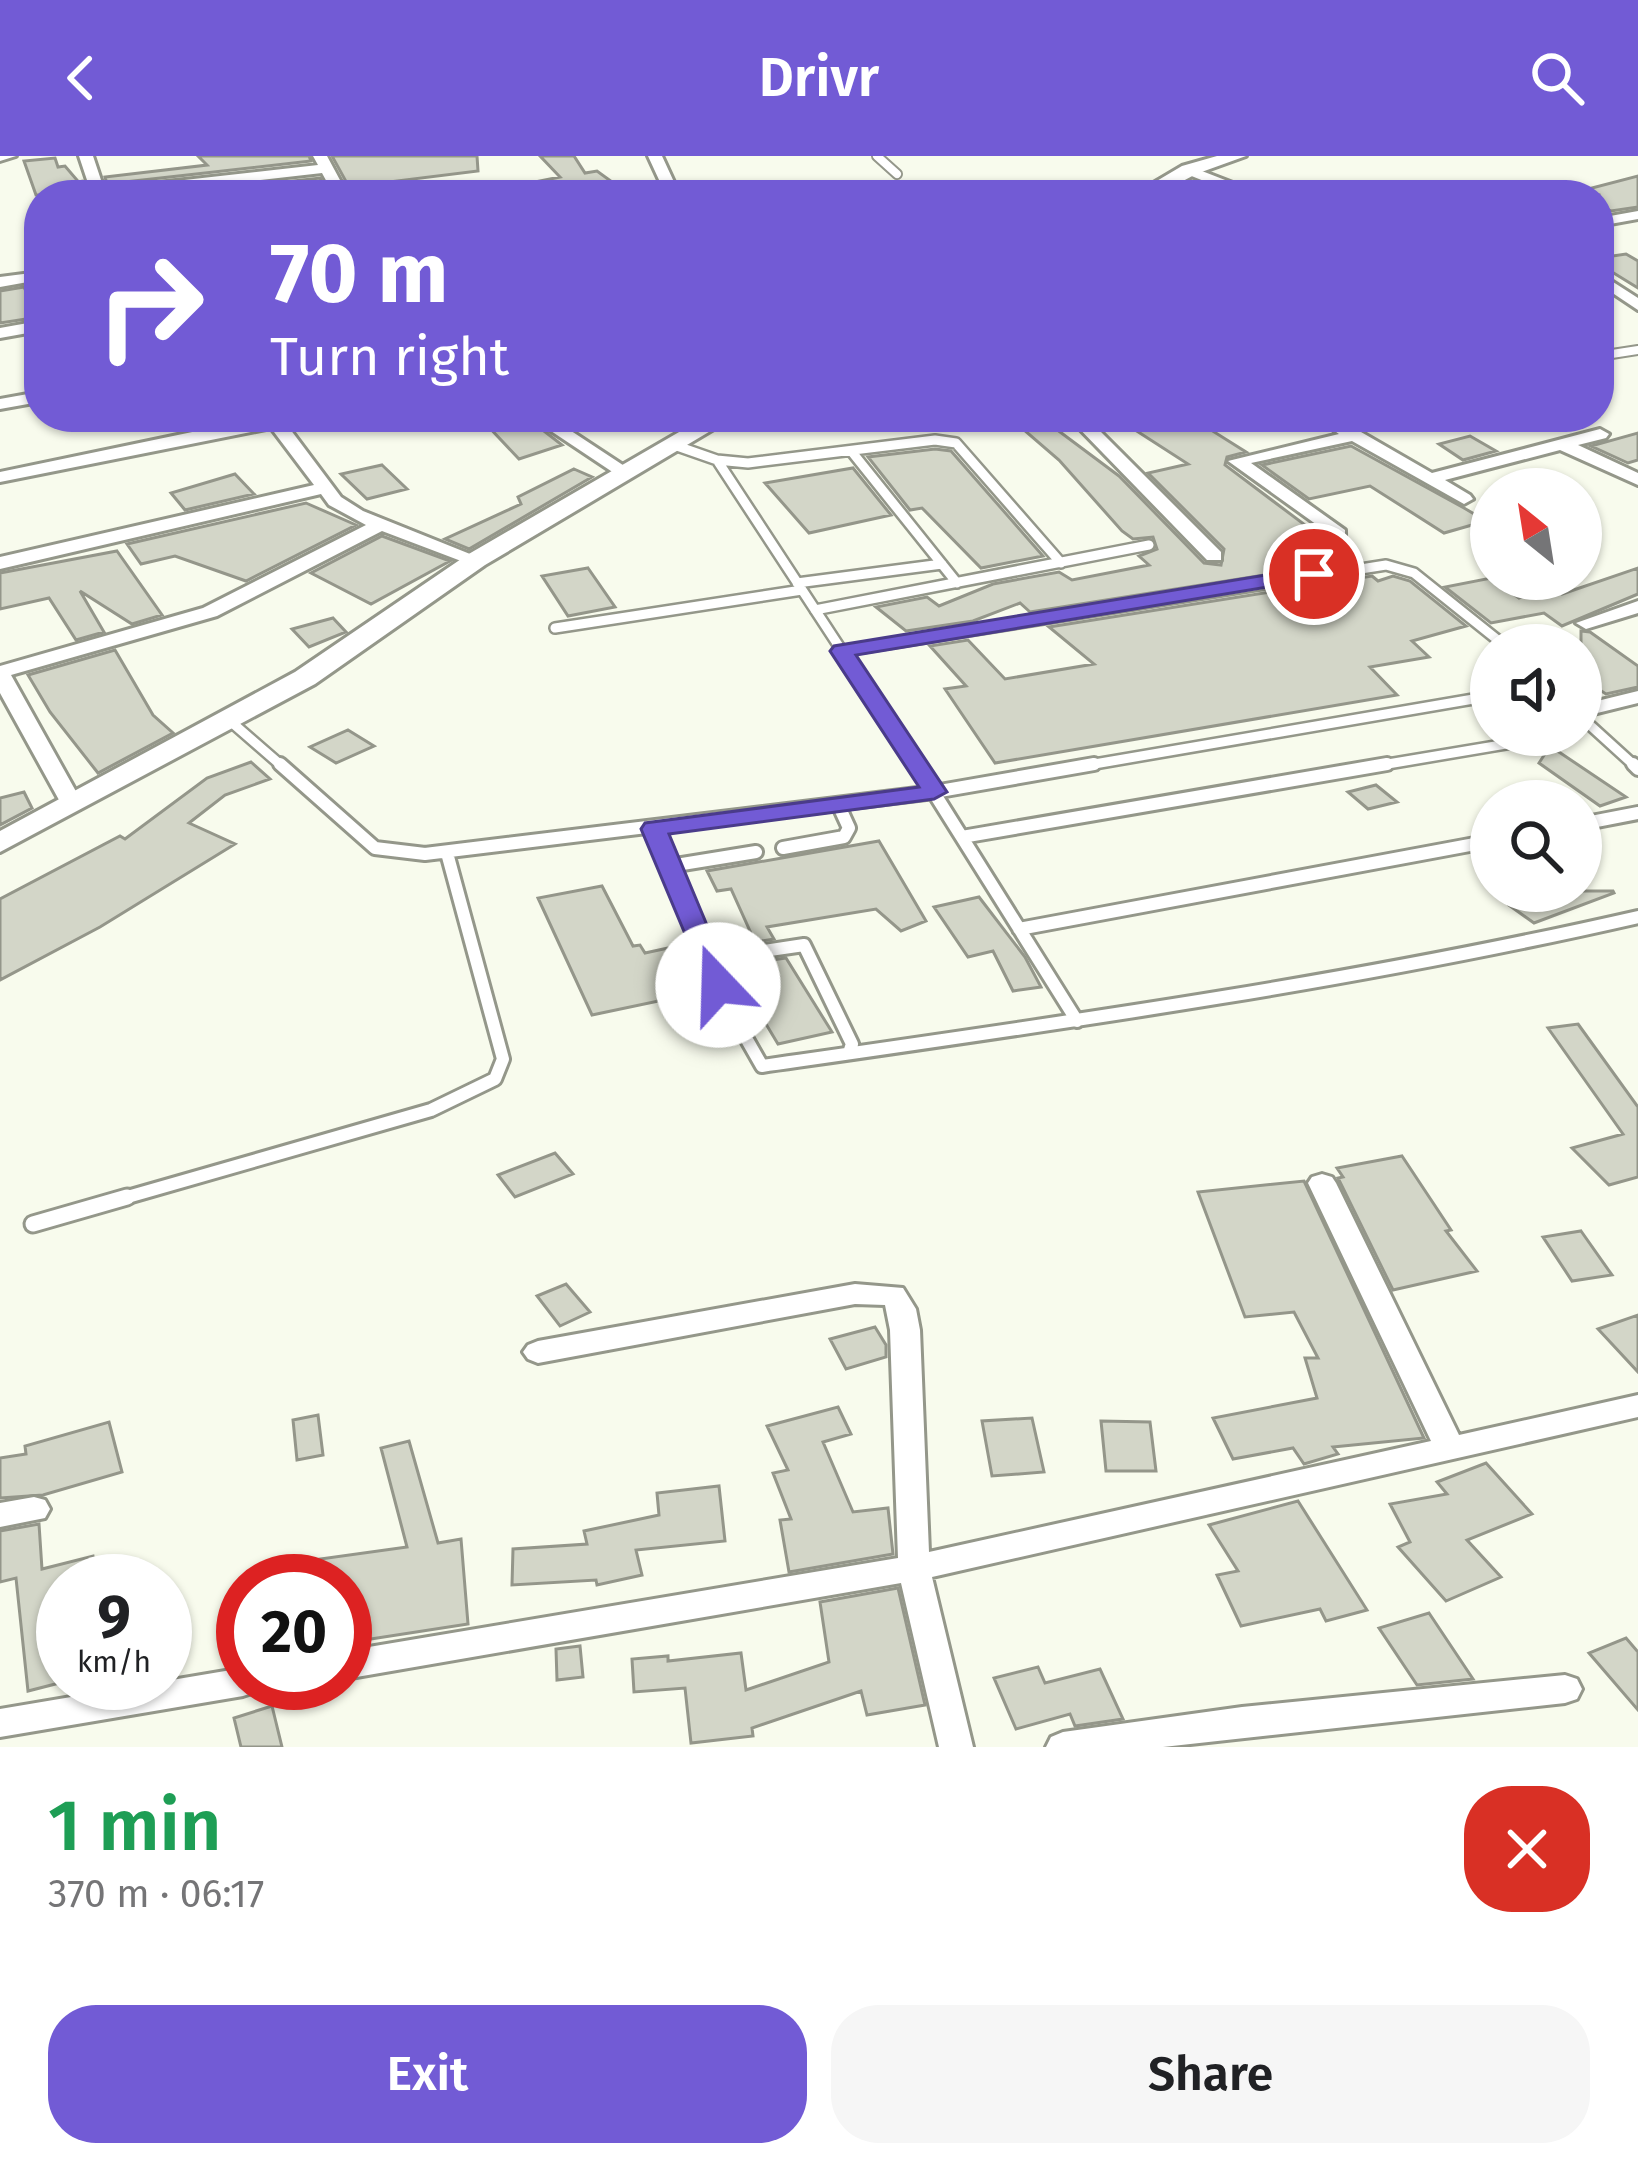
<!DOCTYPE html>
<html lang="en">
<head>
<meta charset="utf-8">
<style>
  body { margin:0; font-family:"Fira Sans",sans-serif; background:#f6f6f6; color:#202124; height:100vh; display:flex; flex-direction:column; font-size:45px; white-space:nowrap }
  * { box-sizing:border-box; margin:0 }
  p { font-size:39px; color:#757577 }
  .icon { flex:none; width:66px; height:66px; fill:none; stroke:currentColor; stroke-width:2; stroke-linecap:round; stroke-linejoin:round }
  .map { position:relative; height:1591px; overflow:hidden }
  .details { display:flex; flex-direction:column; background:#fff; flex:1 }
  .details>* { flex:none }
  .hud { position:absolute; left:24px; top:24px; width:1590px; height:252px; border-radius:48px; box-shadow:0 3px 9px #0004; background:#725bd5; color:#fff; overflow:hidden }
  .needle { width:78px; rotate:330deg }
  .controls { position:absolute; left:1470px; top:312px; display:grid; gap:24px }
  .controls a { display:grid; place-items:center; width:132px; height:132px; border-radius:50%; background:#fff; box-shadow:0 3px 9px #0004; font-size:60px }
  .speed { position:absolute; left:36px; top:1398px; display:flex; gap:24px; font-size:60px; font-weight:700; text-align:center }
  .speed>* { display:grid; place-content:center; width:156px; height:156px; border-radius:50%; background:#fff; box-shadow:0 3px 9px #0004; line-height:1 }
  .speed small { font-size:30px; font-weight:400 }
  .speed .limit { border:18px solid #d22; background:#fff; color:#111 }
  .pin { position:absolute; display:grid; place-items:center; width:102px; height:102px; color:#fff; margin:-51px; border:6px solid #fff; border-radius:50%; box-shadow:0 3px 12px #0007 }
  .me { position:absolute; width:132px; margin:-66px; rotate:339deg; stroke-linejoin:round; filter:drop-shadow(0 0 9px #0008) }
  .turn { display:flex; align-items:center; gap:42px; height:252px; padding:0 48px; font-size:54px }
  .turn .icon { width:156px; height:156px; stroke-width:2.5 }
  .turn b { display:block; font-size:84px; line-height:102px }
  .round { display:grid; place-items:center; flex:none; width:126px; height:126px; border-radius:48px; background:#f6f6f6 }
  .headline { display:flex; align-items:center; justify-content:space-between; height:204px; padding:0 48px }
  h1 { font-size:72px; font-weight:600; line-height:90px; color:#1e9e55 }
  .primary-button { display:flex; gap:24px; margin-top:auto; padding:24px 48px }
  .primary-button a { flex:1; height:138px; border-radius:48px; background:#725bd5; color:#fff; font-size:48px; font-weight:600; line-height:138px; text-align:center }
  .primary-button a+a { background:#f6f6f6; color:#202124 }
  header { display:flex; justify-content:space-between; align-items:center; height:156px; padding:0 48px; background:#725bd5; color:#fff; font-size:54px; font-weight:600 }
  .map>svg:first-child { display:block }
</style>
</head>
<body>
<header><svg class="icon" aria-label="back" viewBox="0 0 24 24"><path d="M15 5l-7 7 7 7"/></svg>Drivr<svg class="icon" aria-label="search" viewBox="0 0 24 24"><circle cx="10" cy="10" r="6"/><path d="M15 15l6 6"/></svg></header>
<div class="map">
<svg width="1638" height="1591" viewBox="0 0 1638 1591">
  <rect width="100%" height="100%" fill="#f8fbed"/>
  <path fill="#d3d6c8" stroke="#94968a" stroke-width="3" d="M198,0H309L311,5L107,28L105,21L207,9Z
    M332,0H477L478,15L349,31Z
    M540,0H574L585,17L597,15L630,39H531L530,27L560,21Z
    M55,2L58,11L65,10L82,30V24L87,39H36L24,5Z
    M1638,20V51L1611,55L1599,50V39L1569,38Z
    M320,22L329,39H167Z
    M1626,98L1638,105V132L1599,108V102Z
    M24,131L39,161L0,167V135Z
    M507,261H526L562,289L519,303L484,266Z
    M1009,261H1040L1119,320L1204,407L1221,409L1224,393L1148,317L1188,308L1115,261H1210L1211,274L1246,296L1227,301L1225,309L1353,405L1030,456L1020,447L973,465L906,475L876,451L927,441L939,450L993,428L1059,416L1072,424L1149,409L1139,400L1157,393L1153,381L1133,383L1122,375L1059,304Z
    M1638,277V304L1628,307L1591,290Z
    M1470,280L1496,295L1463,304L1439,288Z
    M1351,290L1464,352L1486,365L1444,377L1370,330L1309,343L1262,309Z
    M935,293L951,295L1043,400L981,412L922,352L910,354L868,301Z
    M382,309L407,333L367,343L341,318Z
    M853,312L891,359L809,377L765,327Z
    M574,313L592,321L469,393L445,383L521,348L518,341Z
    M235,318L254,338L185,354L171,337Z
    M306,347L356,369L246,425L175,400L141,408L127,388Z
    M382,380L450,405L371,448L311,417Z
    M117,395L162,459L132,468L80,435L104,476L76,484L49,442L0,453V417Z
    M588,412L615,451L568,460L542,420Z
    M1638,412V438L1562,470L1544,457L1491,467L1445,431L1491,422L1519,442L1549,431L1562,438Z
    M1372,420L1378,425L1393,420L1410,425L1466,470L1412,485L1429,501L1370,511L1397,539L995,607L945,533L966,530L930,490L968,484L1005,523L1094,508L1049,471Z
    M333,462L346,476L309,491L292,473Z
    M1581,475L1590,476L1638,510V531L1606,538L1581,522Z
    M115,494L153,559L173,577L98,617L50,556L28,519Z
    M348,574L374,590L336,607L310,591Z
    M1550,590L1626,641L1600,650L1539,607Z
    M251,606L270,623L225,639L189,667L235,688L100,771L0,824V743L120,680L125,683L207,622Z
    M1376,629L1397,646L1368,653L1348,636Z
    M24,636L32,652L0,669V642Z
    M879,685L926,765L901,775L876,753L767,771L774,783L755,786L731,733L717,735L707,715Z
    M602,730L633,790L640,789L645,797L668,792L692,838L592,859L538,742Z
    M1551,735H1613L1614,737L1534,767L1510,750Z
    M979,741L1025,801L1041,831L1013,835L993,795L968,801L934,751Z
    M786,802L832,876L778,888L731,810Z
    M1578,868L1638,951V1021L1609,1029L1572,992L1623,978L1548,872Z
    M555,997L573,1018L515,1041L498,1019Z
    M1402,1000L1451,1074L1446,1075L1477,1115L1393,1134L1338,1022L1343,1021L1337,1012Z
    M1304,1025L1424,1282L1333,1291L1338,1298L1304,1308L1293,1292L1233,1303L1213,1262L1317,1242L1305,1202H1318L1294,1156L1245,1161L1198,1036Z
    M1581,1075L1612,1119L1572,1125L1543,1081Z
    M566,1128L590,1156L560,1170L537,1140Z
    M1638,1159V1216L1598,1173Z
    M875,1171L886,1189V1201L846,1213L830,1183Z
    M838,1251L851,1278L823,1286L853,1356L888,1352L893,1398L789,1416L780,1364L791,1363L773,1317L788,1314L767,1270Z
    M318,1259L323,1299L297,1304L293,1264Z
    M1032,1262L1044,1316L992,1320L982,1265Z
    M1101,1265L1150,1266L1156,1315H1106Z
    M109,1266L122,1316L43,1339L0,1342V1302L26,1298L25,1290Z
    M409,1285L438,1387L461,1383L468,1468L345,1487V1425H313V1404L407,1391L381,1292Z
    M1486,1307L1532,1358L1467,1384L1501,1421L1446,1445L1398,1391L1410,1386L1390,1348L1447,1338L1437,1326Z
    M719,1330L725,1385L636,1394L642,1419L597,1429L596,1424L512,1429L513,1393L587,1388L584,1375L659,1359L657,1337Z
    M1298,1345L1367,1454L1326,1465L1320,1453L1241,1470L1217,1419L1238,1415L1209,1369Z
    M39,1368L42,1413L93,1400L97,1425H63V1465L56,1467L63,1526L28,1535L16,1422L0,1426V1375Z
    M898,1432L925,1549L867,1559L861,1535L752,1572L753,1580L691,1587L685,1532L634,1536L632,1503L668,1500V1505L741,1497L746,1534L829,1506L820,1446Z
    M1429,1457L1473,1523L1417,1529L1379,1472Z
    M1626,1482L1638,1496V1554L1589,1497Z
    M580,1490L583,1521L557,1524L556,1493Z
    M1038,1511L1045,1527L1100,1513L1123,1563L1075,1570L1070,1558L1016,1573L994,1522Z
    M272,1550L282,1591H241L234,1562Z"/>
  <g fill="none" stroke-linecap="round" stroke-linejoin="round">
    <g stroke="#94978a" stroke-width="12">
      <path id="lane-far3" d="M877,0L897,18
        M1599,200L1638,194"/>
    </g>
    <g stroke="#94978a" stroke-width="14">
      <path id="lane-far2" d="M674,289L717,304L748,307L935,284L956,287L1061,407
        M852,296L957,427
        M717,304L918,611
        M797,427L942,408
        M815,454L1149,389
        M555,472L802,434
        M842,495L1386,409L1414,417L1504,489
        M1581,561L1636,611
        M229,564L283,611
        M1077,611L1491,540
        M1370,611L1560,579"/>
    </g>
    <g stroke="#94978a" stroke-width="18">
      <path id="lane-far1" d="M280,608L375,692L425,698L934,636L1094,608
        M916,608L1077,865
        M1633,608L1638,613
        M1581,668L1638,657
        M654,673L722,840L762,910C1055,868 1349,827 1638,761
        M962,681L1387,608
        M783,692L844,681L849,672L838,648
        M670,710L756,696
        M1019,773L1491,685
        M710,803L804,789L852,888L850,894
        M117,1044L431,954L495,923L503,903L447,697"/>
    </g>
    <g stroke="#94978a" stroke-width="21">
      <path id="lane" d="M33,1068L127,1041"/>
    </g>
    <g stroke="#94978a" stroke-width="6">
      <path id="street" d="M0,0H16L0,5Z
        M79,0H93L104,33L318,9L313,0H327L348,39H334L322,17L127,39H92Z
        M648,0H662L680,39H666Z
        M1189,10L1256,36L1258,39H1239L1184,17L1182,14Z
        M1638,55V63L1599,70V62Z
        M39,116V124L0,131V121Z
        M1599,117L1638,142V154L1599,128Z
        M39,165V175L0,182V172Z
        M39,236V246L0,253V243Z
        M264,261H281L341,341L363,355L485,404L476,410L469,408L382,375L217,460L11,519L83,648L80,653H64L0,537V510L203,452L366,369L329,349L321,338L0,413V401L314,329L271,272L0,326V316Z
        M530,261H550L635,317L626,322L620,321Z
        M1068,261H1086L1221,396V404H1207Z
        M1233,261H1297L1260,270Z
        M1315,261H1335L1432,317L1600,273L1609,278L1606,282L1578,289L1638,317V329L1560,294L1445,324L1470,339L1473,343L1464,348L1352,285L1251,307L1345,374V382L1338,384L1228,305L1339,278Z
        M1638,445V457L1586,473L1576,467Z
        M1638,535V547L1581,561V549Z
        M1322,1018L1332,1021L1336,1027L1459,1279L1638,1239V1261L932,1421L973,1591H939L901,1427L345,1523V1495L898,1402L890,1174L885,1149L855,1148L538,1207L528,1203L523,1196L528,1189L538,1185L855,1128L903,1132L916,1153L920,1174L929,1396L1431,1285L1308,1027L1312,1021Z
        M34,1341L45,1344L50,1353L45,1362L0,1371V1347Z
        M243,1512V1527H259L255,1536L243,1540L0,1581V1553Z
        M1565,1519L1577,1523L1582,1533L1577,1543L1565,1547L1163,1591H1046L1051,1581L1063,1576L1242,1551Z"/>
    </g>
    <g stroke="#94978a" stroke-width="6">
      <path id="secondary" d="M1217,0H1246L1196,18L1157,39H1133L1182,10Z
        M705,261H734L485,409L315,528L0,696V675L295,516L467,399Z"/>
    </g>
    <use href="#lane-far3" stroke="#fff" stroke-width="8"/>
    <use href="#lane-far2" stroke="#fff" stroke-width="9"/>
    <use href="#lane-far1" stroke="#fff" stroke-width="12"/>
    <use href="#lane" stroke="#fff" stroke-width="15"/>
    <use href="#street" fill="#fff" fill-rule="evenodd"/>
    <use href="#secondary" fill="#fff" fill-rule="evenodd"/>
  </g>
  <path fill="#725bd5" stroke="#4a3b8a" stroke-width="3" d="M1314,411L1322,413V422L856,499L947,636L934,643L669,678L732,829L728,835H709L641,673L645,667L919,631L830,495L834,490Z"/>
</svg>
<div class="controls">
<a><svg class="needle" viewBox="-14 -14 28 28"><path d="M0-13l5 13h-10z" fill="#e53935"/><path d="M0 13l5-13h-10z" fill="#757577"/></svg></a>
<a><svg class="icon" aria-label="sound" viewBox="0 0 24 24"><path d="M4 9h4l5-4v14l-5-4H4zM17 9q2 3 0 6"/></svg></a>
<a><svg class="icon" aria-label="search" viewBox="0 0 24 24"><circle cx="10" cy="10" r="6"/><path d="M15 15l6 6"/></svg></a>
</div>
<div class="speed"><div>9<small>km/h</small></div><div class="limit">20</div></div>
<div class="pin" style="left:1314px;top:418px;background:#d93025"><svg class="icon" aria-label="arrive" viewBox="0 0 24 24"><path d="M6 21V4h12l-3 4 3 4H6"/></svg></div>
<svg class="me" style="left:718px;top:829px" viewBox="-20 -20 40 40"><circle r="19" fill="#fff"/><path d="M0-13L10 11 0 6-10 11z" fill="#725bd5"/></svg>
<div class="hud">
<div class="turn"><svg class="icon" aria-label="right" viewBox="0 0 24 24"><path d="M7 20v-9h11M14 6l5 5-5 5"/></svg><div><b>70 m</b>Turn right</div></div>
</div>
</div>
<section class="details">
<div class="headline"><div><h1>1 min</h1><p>370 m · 06:17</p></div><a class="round" style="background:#d93025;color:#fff"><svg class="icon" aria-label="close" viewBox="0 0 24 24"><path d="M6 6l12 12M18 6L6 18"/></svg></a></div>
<div class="primary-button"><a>Exit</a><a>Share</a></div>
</section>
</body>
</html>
